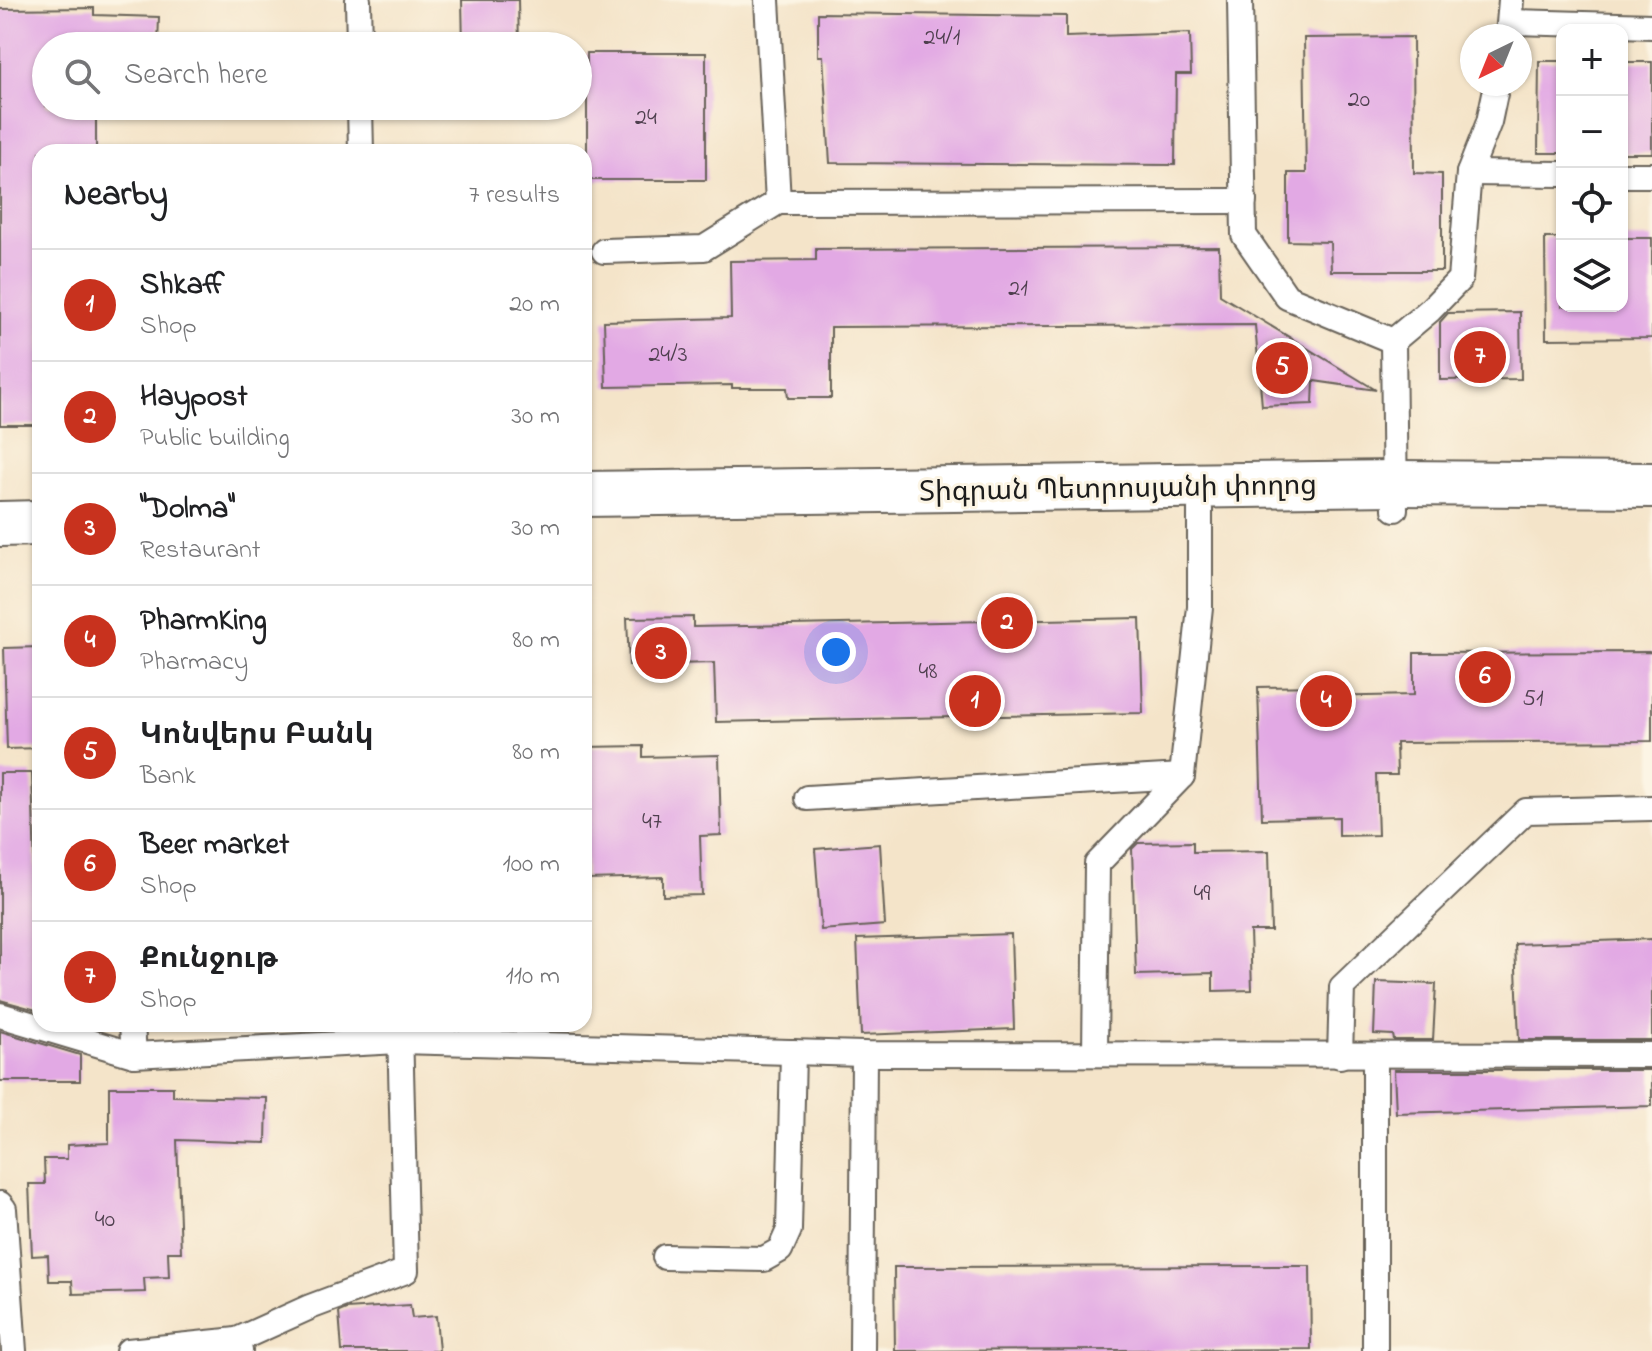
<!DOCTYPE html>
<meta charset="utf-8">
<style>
body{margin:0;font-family:"Indie Flower","Noto Sans Armenian",sans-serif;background:#f2f2f2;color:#202124}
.controls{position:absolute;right:24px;top:24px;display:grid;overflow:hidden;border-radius:16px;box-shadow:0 2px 6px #0004}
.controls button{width:72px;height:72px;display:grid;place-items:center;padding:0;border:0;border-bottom:2px solid #e0e0e0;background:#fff;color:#202124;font:40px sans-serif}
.compass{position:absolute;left:1460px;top:24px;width:72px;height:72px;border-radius:50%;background:#fff;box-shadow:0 2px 6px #0004;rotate:223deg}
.you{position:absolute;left:836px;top:652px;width:28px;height:28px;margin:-20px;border:6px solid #fff;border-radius:50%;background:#1a73e8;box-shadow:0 0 0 12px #1a73e833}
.badge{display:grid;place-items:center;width:52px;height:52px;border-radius:50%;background:#c8321e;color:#fff;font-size:26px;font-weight:700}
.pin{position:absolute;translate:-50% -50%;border:4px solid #fff;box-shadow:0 2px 8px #0006}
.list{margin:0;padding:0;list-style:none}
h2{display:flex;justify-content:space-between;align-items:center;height:104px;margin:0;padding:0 32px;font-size:34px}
h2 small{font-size:26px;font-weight:400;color:#757577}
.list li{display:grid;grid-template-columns:52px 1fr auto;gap:24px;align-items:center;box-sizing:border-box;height:112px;padding:0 32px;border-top:2px solid #e0e0e0}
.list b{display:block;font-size:30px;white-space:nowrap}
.list p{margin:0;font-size:26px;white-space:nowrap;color:#757577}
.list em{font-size:26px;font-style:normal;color:#757577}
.icon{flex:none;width:44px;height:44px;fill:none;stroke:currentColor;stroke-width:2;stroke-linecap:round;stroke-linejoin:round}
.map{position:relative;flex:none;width:1652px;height:1351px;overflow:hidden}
.search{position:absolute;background:#fff;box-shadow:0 2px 6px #0004;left:32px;top:32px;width:560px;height:88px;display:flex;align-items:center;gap:20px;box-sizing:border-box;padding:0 28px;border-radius:44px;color:#757577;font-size:30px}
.panel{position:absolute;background:#fff;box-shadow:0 2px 6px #0004;left:32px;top:144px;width:560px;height:888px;border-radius:24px}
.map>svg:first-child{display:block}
</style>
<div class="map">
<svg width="1652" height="1351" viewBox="0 0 1652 1351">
<rect width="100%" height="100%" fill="#fcf5e5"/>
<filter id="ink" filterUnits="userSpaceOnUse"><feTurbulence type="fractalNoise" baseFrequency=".0125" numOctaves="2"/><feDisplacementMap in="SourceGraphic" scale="16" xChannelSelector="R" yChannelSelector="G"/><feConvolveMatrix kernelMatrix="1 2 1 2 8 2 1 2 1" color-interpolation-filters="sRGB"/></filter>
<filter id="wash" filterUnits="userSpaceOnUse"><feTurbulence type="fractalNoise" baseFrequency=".006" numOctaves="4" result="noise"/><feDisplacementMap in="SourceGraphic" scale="32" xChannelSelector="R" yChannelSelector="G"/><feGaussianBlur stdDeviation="1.8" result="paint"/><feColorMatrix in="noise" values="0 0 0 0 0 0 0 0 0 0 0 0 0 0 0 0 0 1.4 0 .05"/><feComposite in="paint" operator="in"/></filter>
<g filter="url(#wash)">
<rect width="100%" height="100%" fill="#f4e4c9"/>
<g id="blocks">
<g fill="#e2a9e4">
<polygon points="462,0 518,0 519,46 463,46"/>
<polygon points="94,8 94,15 159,17 158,46 46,46 46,106 96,106 96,152 40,152 40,425 0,425 0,9"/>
<polygon points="818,13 1066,16 1066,37 1190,33 1191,74 1176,74 1175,165 830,163 823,56 818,56"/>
<polygon points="1413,37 1414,173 1442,174 1442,271 1331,271 1330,242 1288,241 1288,173 1306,173 1304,38"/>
<rect x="587" y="53" width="119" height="127"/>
<polygon points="1539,61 1562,61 1562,153 1538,153"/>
<rect x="1622" y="62" width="30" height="91"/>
<polygon points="1545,238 1562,238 1562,306 1622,306 1622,238 1652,238 1652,338 1546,339"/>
<polygon points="1219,247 1220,295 1376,390 1314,381 1313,404 1262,406 1255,325 831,327 831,398 788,398 787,388 732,388 732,385 606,387 604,321 731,318 730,261 816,260 816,249"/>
<polygon points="1520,312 1521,379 1440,380 1440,322 1448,313"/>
<polygon points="693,617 693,627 1140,618 1143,713 716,722 714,663 629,665 627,618"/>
<polygon points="40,647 40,748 7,749 4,648"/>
<polygon points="1652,652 1652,741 1396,743 1397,775 1376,775 1378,835 1339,836 1339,817 1262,819 1258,687 1319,686 1320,697 1414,695 1414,653"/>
<polygon points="643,746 643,757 719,755 721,835 700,836 702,895 663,896 663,877 586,879 584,747"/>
<polygon points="0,773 32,773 36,901 40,901 40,1011 0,1000"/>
<polygon points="1193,842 1193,852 1269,851 1271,931 1250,931 1252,990 1213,991 1213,973 1136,975 1132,849 1138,843"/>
<polygon points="880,844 885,925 821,930 815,849"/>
<polygon points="1011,934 1014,1029 861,1035 857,939"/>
<polygon points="1652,939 1652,1040 1519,1040 1515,944"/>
<polygon points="1376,982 1436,984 1433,1040 1394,1040 1393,1035 1374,1034"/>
<polygon points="0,1031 80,1055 80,1081 0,1081"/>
<polygon points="1394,1070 1652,1070 1652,1106 1396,1113"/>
<polygon points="109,1087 173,1087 173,1096 267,1098 266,1143 177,1140 181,1252 168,1252 169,1277 144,1278 145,1292 73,1294 72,1281 49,1281 48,1255 32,1256 29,1184 45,1184 44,1159 67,1159 67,1145 109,1143"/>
<polygon points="1310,1266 1311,1349 895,1351 894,1267"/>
<polygon points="410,1305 412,1318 436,1316 439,1351 342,1351 339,1312 346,1309"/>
</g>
</g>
</g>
<g filter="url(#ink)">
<use href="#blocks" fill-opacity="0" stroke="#686259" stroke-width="2"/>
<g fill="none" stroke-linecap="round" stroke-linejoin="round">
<g stroke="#686259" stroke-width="28">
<g id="service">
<polyline points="358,0 359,46"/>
<polyline points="767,0 778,202 1244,201"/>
<polyline points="1240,0 1244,235 1287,297 1393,341"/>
<polyline points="1511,22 1652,26"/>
<polyline points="1508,36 1511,0"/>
<polyline points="360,106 361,152"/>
<polyline points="1469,173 1562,174"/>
<polyline points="1622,175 1652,175"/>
<polyline points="604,251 704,248 778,202"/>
<polyline points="1393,341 1430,310 1460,279 1469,173 1489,122 1497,84"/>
<polyline points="1393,341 1395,509"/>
<polyline points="807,798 1182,776"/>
<polyline points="0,1015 134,1055 399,1041 864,1054 1652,1055"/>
<polyline points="132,1024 134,1055"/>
<polyline points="1095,1053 1097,864 1182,776 1200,607 1200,510"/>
<polyline points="1340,1056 1342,987 1526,811 1652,808"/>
<polyline points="0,1204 4,1209 14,1351"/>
<polyline points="665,1257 764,1259 780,1250 789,1230 793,1052"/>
<polyline points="128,1351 237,1340"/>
<polyline points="240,1351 237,1340 310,1307 406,1271 400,1028"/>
<polyline points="862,1351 864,1054"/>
<polyline points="1375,1351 1375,1056"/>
</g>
</g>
<g stroke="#686259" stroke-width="48">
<g id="secondary">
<polyline points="584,494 1395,483 1652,485"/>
<polyline points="0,524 40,523"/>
</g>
</g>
<use href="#service" stroke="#fff" stroke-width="24"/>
<use href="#secondary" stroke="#fff" stroke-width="44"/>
</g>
</g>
<g text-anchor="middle" stroke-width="6" stroke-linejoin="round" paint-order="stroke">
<g font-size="24" fill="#4e3f4e">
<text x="942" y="44">24/1</text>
<text x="1359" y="106">20</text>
<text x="646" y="124">24</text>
<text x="1018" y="295">21</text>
<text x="668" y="361">24/3</text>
<text x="928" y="678">48</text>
<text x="1533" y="705">51</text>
<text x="652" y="828">47</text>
<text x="1202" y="900">49</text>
<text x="105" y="1226">40</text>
</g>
<g font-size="28" fill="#1c1c1c" stroke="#fcf5e5">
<text transform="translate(1118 487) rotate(-1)" y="10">Տիգրան Պետրոսյանի փողոց</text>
</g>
</g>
</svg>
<div class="controls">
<button>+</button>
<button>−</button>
<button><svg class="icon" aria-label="locate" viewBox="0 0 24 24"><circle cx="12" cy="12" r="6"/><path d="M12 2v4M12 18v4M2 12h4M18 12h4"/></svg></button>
<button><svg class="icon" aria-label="layers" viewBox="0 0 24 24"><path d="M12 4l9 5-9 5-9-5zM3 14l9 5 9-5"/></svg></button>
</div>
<svg class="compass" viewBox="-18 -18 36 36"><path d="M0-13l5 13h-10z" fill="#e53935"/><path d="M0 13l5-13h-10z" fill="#757577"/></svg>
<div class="you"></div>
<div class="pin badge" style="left:975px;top:701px">1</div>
<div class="pin badge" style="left:1007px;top:623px">2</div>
<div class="pin badge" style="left:661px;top:653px">3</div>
<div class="pin badge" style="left:1326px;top:701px">4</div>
<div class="pin badge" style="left:1282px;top:368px">5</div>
<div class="pin badge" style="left:1485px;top:677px">6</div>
<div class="pin badge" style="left:1480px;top:357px">7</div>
<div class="search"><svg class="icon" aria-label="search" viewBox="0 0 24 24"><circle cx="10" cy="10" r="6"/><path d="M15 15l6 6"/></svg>Search here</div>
<section class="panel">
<h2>Nearby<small>7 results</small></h2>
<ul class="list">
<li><span class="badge">1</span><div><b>Shkaff</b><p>Shop</p></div><em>20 m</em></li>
<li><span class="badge">2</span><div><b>Haypost</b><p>Public building</p></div><em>30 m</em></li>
<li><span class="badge">3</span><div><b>&quot;Dolma&quot;</b><p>Restaurant</p></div><em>30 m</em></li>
<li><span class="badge">4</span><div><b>PharmKing</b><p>Pharmacy</p></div><em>80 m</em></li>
<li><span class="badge">5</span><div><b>Կոնվերս Բանկ</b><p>Bank</p></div><em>80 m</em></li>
<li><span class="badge">6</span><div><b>Beer market</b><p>Shop</p></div><em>100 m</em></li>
<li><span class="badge">7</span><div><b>Քունջութ</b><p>Shop</p></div><em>110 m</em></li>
</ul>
</section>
</div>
